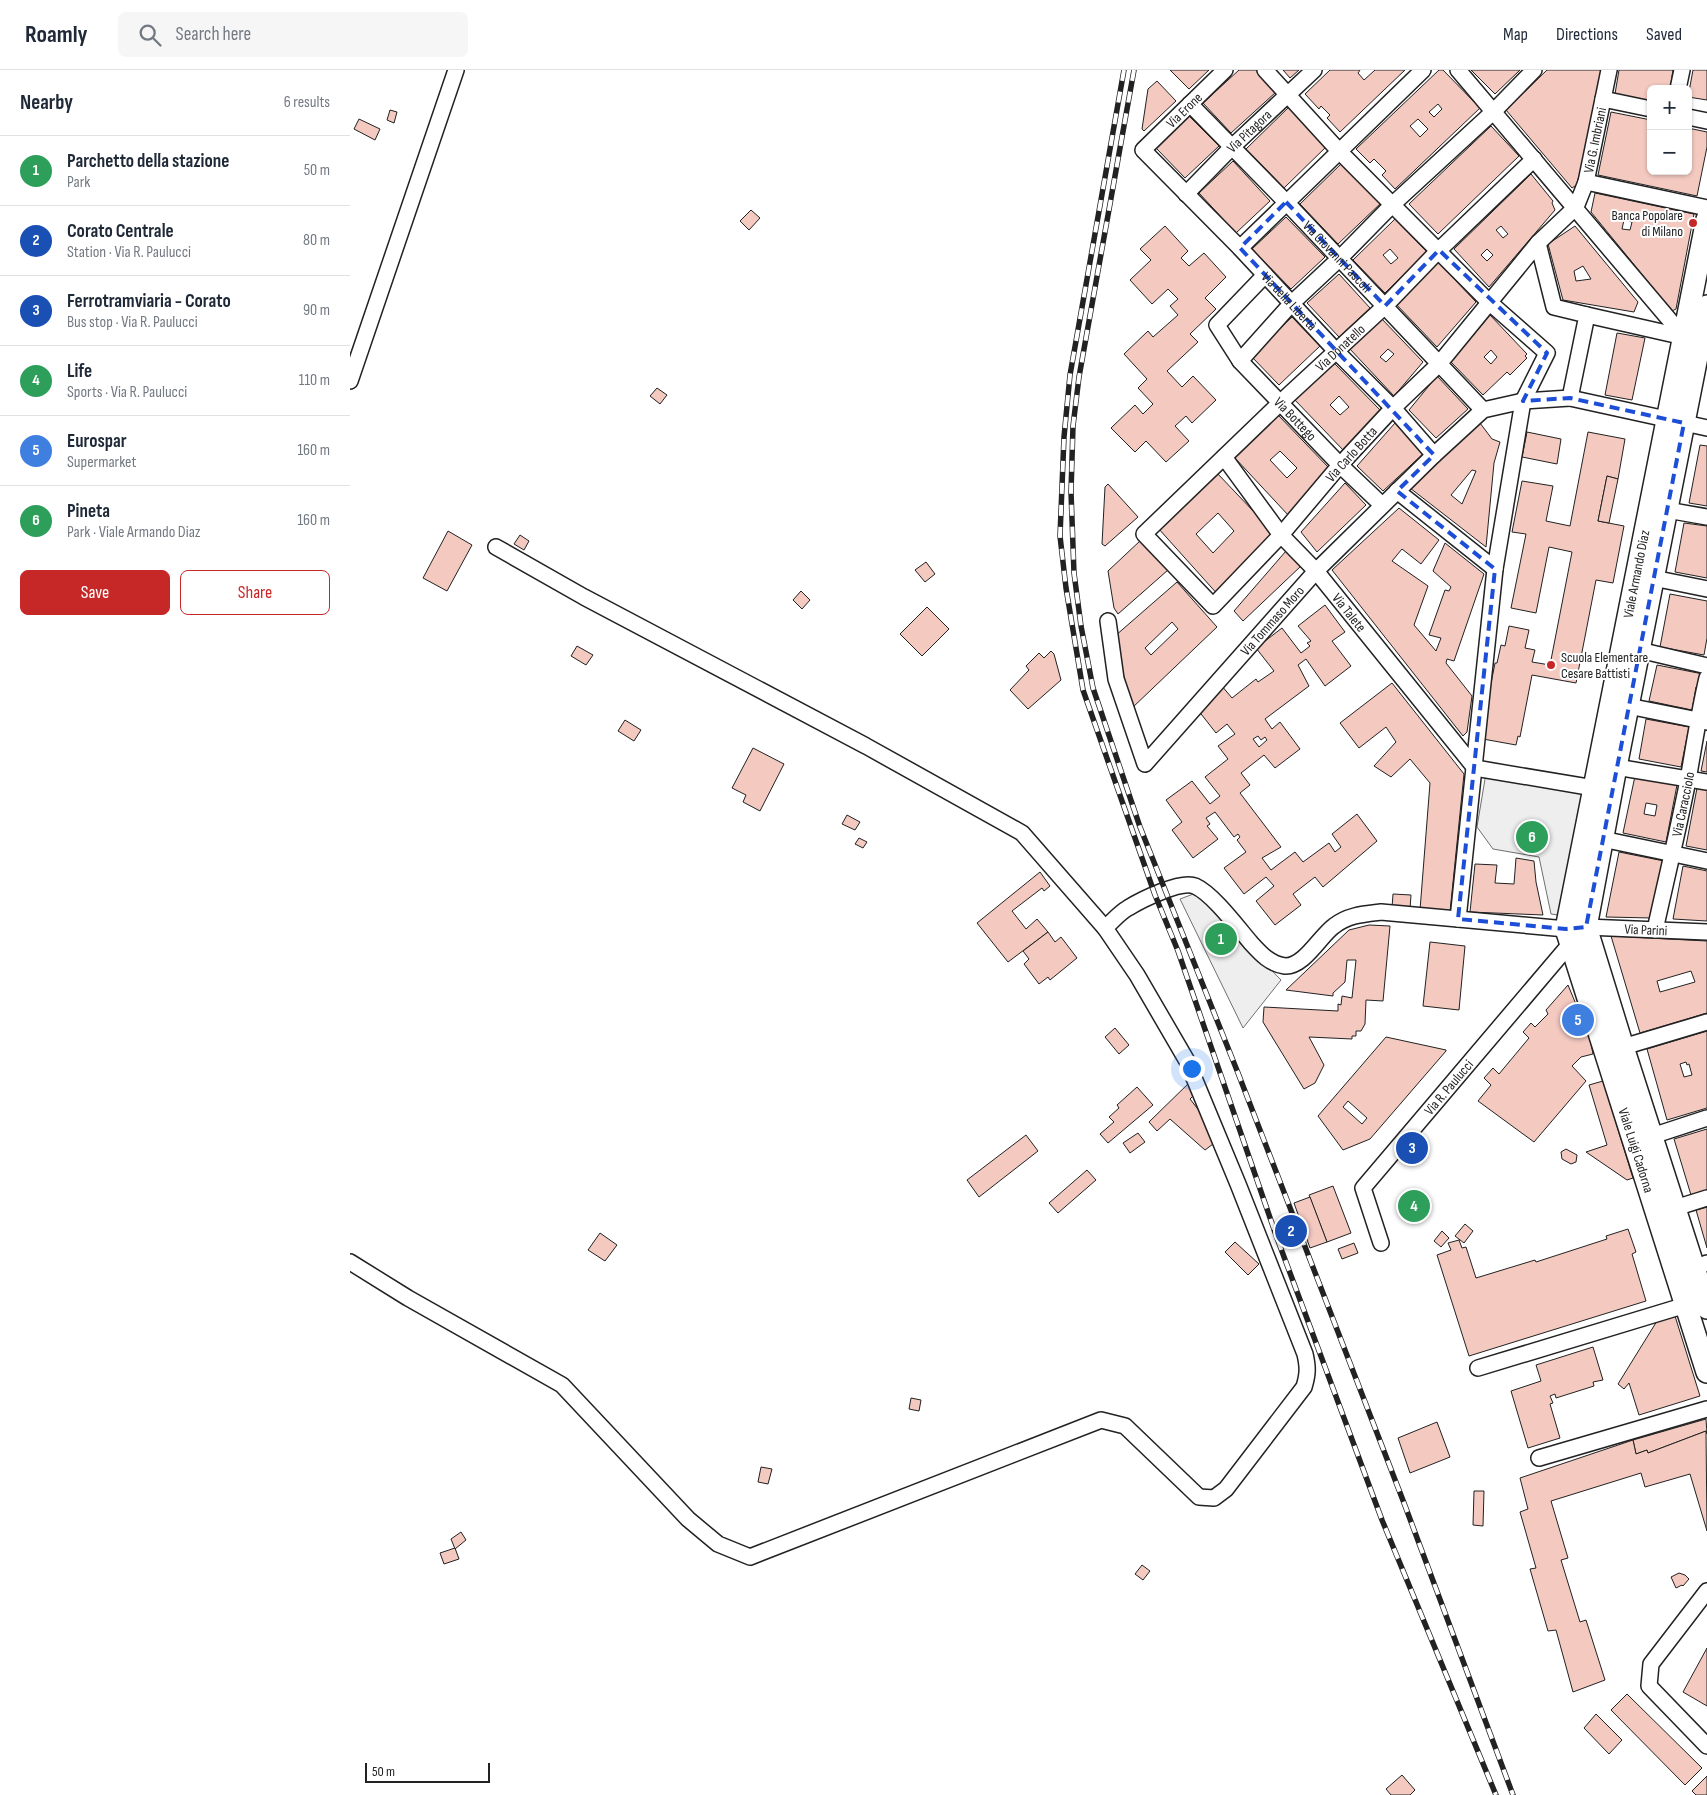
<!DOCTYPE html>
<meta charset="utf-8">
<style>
body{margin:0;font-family:"Sofia Sans Condensed",sans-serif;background:#f6f6f7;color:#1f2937}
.controls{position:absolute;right:15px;top:15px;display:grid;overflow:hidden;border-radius:8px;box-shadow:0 1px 4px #0004}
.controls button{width:45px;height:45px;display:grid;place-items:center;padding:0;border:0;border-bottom:1px solid #e0e1e3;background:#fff;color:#1f2937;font:25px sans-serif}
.scale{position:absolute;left:15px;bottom:12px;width:125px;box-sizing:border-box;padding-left:5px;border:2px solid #222;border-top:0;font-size:14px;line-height:18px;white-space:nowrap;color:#222;-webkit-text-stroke:4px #fff;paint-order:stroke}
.you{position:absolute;left:841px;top:998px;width:18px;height:18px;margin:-12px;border:4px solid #fff;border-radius:50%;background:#1a73e8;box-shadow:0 0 0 8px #1a73e833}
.badge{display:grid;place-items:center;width:32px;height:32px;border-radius:50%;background:#c62828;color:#fff;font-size:16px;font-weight:700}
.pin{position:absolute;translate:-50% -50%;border:2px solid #fff;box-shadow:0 1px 5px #0006}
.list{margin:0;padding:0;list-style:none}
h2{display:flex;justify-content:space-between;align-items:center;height:65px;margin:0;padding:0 20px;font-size:21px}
h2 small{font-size:16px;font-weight:400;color:#747a83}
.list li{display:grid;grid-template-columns:32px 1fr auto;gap:15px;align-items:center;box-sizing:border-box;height:70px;padding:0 20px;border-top:1px solid #e0e1e3}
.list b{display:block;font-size:19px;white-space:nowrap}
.list p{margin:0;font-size:16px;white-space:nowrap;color:#747a83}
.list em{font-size:16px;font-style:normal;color:#747a83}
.actions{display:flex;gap:10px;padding:15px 20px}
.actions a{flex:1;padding:11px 0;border:1px solid #c62828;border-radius:8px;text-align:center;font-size:18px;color:#c62828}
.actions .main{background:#c62828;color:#fff}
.icon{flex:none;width:28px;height:28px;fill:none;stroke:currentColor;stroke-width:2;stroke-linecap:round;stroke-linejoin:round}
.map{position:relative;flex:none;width:1357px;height:1725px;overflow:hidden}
header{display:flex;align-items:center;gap:30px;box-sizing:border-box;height:70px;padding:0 25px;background:#fff;border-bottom:1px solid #e0e1e3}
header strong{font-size:24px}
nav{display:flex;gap:28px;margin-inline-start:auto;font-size:18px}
.search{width:350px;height:45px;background:#f6f6f7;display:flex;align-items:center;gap:12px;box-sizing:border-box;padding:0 18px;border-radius:8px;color:#747a83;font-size:19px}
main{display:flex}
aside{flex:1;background:#fff}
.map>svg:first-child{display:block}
</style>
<header>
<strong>Roamly</strong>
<div class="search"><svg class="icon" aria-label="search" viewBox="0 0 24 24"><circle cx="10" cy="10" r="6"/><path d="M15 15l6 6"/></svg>Search here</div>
<nav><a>Map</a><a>Directions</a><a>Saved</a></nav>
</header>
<main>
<aside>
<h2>Nearby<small>6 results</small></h2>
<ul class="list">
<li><span class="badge" style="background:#2e9e5b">1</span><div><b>Parchetto della stazione</b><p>Park</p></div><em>50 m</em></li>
<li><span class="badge" style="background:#1a4fb4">2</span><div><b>Corato Centrale</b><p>Station · Via R. Paulucci</p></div><em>80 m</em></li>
<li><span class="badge" style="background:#1a4fb4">3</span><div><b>Ferrotramviaria - Corato</b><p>Bus stop · Via R. Paulucci</p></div><em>90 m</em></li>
<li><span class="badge" style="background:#2e9e5b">4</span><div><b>Life</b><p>Sports · Via R. Paulucci</p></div><em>110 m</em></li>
<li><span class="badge" style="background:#3f7fe0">5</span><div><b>Eurospar</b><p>Supermarket</p></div><em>160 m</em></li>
<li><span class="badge" style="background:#2e9e5b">6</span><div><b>Pineta</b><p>Park · Viale Armando Diaz</p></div><em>160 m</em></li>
</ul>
<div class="actions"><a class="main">Save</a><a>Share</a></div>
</aside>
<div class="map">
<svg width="1357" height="1725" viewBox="0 0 1357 1725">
<rect width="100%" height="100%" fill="#fff"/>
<g fill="#eee" stroke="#6f6f6f">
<polygon points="1136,703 1238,721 1216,846 1201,844 1189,787 1143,779 1127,757"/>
<polygon points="846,823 931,910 893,958 830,829"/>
</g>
<g fill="#f3c9c0" stroke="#222" fill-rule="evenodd">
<polygon points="820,0 859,0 839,19"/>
<polygon points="889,0 906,0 926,22 881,63 853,33"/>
<polygon points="933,0 949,0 940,8"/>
<polygon points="980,0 1010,0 1008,3 1014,10 1025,0 1055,0 990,62 977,48 980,45 971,36 969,39 955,24"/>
<path d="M1089,0H1093L1130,38L1045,119L1032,105L1036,101L1024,89L1020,93L1006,79ZM1088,34L1092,39L1084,47L1079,42ZM1068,49L1078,59L1070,67L1060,56Z"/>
<polygon points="1121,0 1170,0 1145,24"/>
<polygon points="1197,0 1251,0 1228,114 1222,118 1156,40"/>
<polygon points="1269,0 1323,0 1320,19 1301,19 1301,31 1265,24"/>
<polygon points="1343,0 1357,0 1357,30 1338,27"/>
<polygon points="807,11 826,31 794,61 792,59 798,19"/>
<polygon points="940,36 978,75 934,118 896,79"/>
<polygon points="40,40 47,42 44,53 37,50"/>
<polygon points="1261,42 1301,50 1301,101 1338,101 1338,58 1357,62 1357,77 1347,126 1248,105"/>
<polygon points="839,46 869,76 835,108 806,78"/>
<polygon points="9,49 30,59 25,70 4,59"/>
<polygon points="1141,56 1169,86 1088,164 1059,134"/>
<polygon points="883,91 920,131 886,163 849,123"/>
<polygon points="993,92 1032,132 988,174 950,134"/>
<path d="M1181,104L1203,131L1202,133L1205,140L1139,217L1104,179ZM1151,156L1158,164L1153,168L1146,160ZM1137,179L1143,185L1137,191L1131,185Z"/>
<path d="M1245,123L1344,144L1326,239L1322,241L1241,142ZM1274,150L1282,152L1280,160L1272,159Z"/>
<polygon points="401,140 410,148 399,160 390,151"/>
<polygon points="936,147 975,187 941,219 902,179"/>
<path d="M1045,149L1077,182L1035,223L1003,190ZM1040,179L1048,188L1041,194L1033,185Z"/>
<polygon points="815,156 838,181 831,188 839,196 854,183 876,207 855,228 866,239 840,264 848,272 817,301 832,317 843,306 866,330 842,353 836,346 825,356 839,371 816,392 796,371 785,382 761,358 785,335 793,344 803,334 788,318 797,309 774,284 798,261 803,267 828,245 820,236 828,229 818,219 802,234 780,210 801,190 790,179"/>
<path d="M1225,156L1288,232L1284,242L1213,230L1198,174ZM1233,196L1241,209L1226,211L1224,201Z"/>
<polygon points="1088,192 1126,232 1087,277 1045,233"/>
<polygon points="989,204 1020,238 989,267 957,233"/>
<path d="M1140,245L1177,284L1175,286L1177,288L1160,305L1157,302L1133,325L1101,292ZM1141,280L1147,287L1141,294L1134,287Z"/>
<polygon points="942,247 970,276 929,315 901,286"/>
<path d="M1031,248L1073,292L1044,326L999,278ZM1038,279L1044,284L1036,292L1030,287Z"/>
<polygon points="1267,263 1295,268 1282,330 1255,325"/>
<path d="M984,293L1031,341L995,382L944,329ZM989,326L999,337L990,345L980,335Z"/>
<polygon points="1087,306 1118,339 1086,368 1059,340"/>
<polygon points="307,318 317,325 310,334 300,326"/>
<path d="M928,345L980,399L939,446L884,387ZM930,381L947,398L937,408L920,390Z"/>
<polygon points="1045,353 1074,383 1033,421 1007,396"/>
<path d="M1130,353L1142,369L1150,372L1144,393L1136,477L1060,418ZM1122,400L1126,401L1112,434L1101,425Z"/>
<polygon points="1177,362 1211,369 1207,394 1172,387"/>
<polygon points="1238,362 1275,369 1268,409 1257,406 1248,451 1274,456 1263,513 1246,510 1226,613 1182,605 1170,667 1168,666 1166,675 1133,669 1132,659 1145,593 1147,593 1151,575 1155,576 1159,556 1179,560 1175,578 1185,580 1182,592 1200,595 1222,482 1199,477 1186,543 1161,538 1176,464 1162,462 1172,411 1203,416 1196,451 1220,456"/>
<polygon points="1350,375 1357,376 1357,436 1339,433"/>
<path d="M867,403L925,464L870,527L808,458ZM868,443L884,461L863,483L846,464Z"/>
<polygon points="1257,406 1268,409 1259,453 1248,451"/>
<polygon points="995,413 1016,435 967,482 951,462"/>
<polygon points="758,414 788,447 755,476 752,474 755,417"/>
<polygon points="1049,438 1089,470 1071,494 1052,479 1042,491 1078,516 1064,555 1086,581 1091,568 1079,565 1095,520 1099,521 1101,517 1083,501 1095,473 1134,504 1104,591 1097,589 1096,593 1122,626 1117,662 1113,666 982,500"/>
<polygon points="1334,453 1357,456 1357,508 1325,502"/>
<polygon points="98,461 122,475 97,521 73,508"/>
<polygon points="170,465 179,471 174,480 164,474"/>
<polygon points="791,470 818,500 768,544 764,538 758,501"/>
<polygon points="936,481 951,496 893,551 884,541"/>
<polygon points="576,492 585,504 575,512 565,500"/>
<path d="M827,512L867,557L781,639L765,566ZM822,552L828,559L801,585L795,578Z"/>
<polygon points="451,521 460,530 452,539 443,530"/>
<polygon points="1320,524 1357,531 1357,568 1354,585 1310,577"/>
<path d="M975,535L995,562L982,571L1001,596L975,616L956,589L948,595L959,616L915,649L922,659L930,652L950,679L925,698L914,685L891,703L900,715L890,723L931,777L912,788L921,800L945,782L953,792L979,773L985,782L991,777L982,764L1007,744L1027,771L973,817L965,807L943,824L951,835L925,855L906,831L924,816L916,807L894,824L874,798L896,782L887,770L890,767L888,764L884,767L865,742L856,748L860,754L857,756L868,769L843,788L822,760L832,752L816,730L842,711L860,734L870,726L855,707L878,689L868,676L885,664L877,654L866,663L844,635L871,615L882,628L906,609L908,612L924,601L906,578L932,558L951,583L960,576L957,573L961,571L948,556ZM908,666L911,670L915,667L917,670L909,677L903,669Z"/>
<polygon points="577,537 599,559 572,586 550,564"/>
<polygon points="227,576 243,585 236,595 221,586"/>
<polygon points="701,581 704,584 711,610 678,639 660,620 679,600 676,596 689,583 694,588"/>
<polygon points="1307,595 1353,604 1350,618 1346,617 1342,640 1299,631"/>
<polygon points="1042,613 1114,704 1100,842 1070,840 1080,713 1060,689 1041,707 1024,696 1046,672 1036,657 1009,678 990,653"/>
<polygon points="1296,649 1339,657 1331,697 1289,689"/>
<polygon points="275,650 291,660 284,671 268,661"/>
<polygon points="1357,671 1357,702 1351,701"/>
<polygon points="403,678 434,694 410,741 393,732 396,725 382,718"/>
<path d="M1285,706L1327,715L1316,772L1273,763ZM1296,733L1307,735L1305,746L1294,744Z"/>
<polygon points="1347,718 1357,720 1357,780 1336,776"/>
<polygon points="497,745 510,752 505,760 492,754"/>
<polygon points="509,768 517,772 513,778 505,774"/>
<polygon points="1269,782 1314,791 1302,848 1256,847"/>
<polygon points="1166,788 1184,791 1186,812 1193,845 1120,842 1125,794 1147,795 1145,813 1164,814"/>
<polygon points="1333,796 1357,801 1357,851 1323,849"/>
<polygon points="690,802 700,816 694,821 692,818 662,841 676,859 687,849 698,862 658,892 627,853"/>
<polygon points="1043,824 1061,825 1060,839 1042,838"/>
<polygon points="1019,855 1040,856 1033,931 1016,930 1015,954 1011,961 1006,961 1006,966 1002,966 1002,969 959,967 974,995 965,1013 954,1019 913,952 914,937 988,941 988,934 991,935 992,926 1002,928 1006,890 997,890 995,912 983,923 983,926 936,920 999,860"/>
<polygon points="698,862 705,872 711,867 727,888 700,910 698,907 689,914 674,894 679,889 673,881"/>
<path d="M1261,866L1357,871V943L1290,963ZM1341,901L1345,912L1310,922L1307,911Z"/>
<polygon points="1080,872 1115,876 1109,940 1073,936"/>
<polygon points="1218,915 1240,968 1243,984 1231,987 1222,996 1236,1011 1184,1072 1128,1031 1141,1015 1134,1008 1143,998 1149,1004 1179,968 1173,962 1181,953 1185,957 1198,944 1196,940"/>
<polygon points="765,958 779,975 769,984 755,967"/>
<path d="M1357,961V1038L1317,1050L1297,979ZM1336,992L1337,995L1339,994L1342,1005L1334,1007L1330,994Z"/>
<path d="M1036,967L1096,980V981L1020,1069L993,1080L968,1046ZM998,1031L1017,1048L1012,1054L993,1037Z"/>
<polygon points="842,1010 848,1021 840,1029 861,1056 867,1071 855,1080 820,1049 807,1061 799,1052"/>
<polygon points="1253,1011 1283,1108 1277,1110 1236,1082 1257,1075 1239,1015"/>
<polygon points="787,1017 803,1035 758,1073 750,1064 764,1052 759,1047 769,1038 767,1035"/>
<polygon points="1357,1059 1357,1120 1341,1125 1324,1069"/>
<polygon points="788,1063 795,1072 780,1083 773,1073"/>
<polygon points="676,1065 688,1081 629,1127 617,1110"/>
<polygon points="1216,1079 1227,1085 1226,1092 1221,1094 1212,1089 1211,1082"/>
<polygon points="737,1100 746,1110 708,1143 699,1133"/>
<polygon points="983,1116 1001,1163 977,1172 959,1125"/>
<polygon points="960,1127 977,1172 960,1178 944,1133"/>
<polygon points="1357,1137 1357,1178 1346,1140"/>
<polygon points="1115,1154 1123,1161 1114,1173 1105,1166"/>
<polygon points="1278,1159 1286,1182 1282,1184 1296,1231 1119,1286 1087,1185 1101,1180 1098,1173 1109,1170 1112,1178 1116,1177 1126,1208 1185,1190 1186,1192 1257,1169 1256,1166"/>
<polygon points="1092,1161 1099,1168 1091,1177 1084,1171"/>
<polygon points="250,1163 267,1175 255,1191 238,1180"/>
<polygon points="885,1172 909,1194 898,1205 875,1182"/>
<polygon points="1004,1173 1008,1183 992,1189 988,1179"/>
<polygon points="1325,1246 1350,1326 1289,1345 1279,1313 1274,1319 1268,1314 1307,1251"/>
<polygon points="1243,1277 1253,1310 1243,1312 1244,1316 1206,1328 1205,1324 1200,1326 1203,1333 1200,1334 1210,1368 1178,1378 1161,1321 1191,1311 1186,1295"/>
<polygon points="561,1328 571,1330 569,1341 559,1339"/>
<polygon points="1356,1349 1357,1364 1356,1361 1298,1383 1297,1380 1286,1384 1283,1370"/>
<polygon points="1087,1352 1100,1387 1060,1403 1048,1368"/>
<polygon points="1356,1361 1357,1461 1340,1404 1295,1417 1291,1403 1201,1431 1218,1488 1211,1490 1230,1552 1236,1550 1255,1610 1223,1622 1206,1560 1198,1561 1180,1499 1186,1498 1170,1442 1178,1439 1170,1408 1283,1370 1286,1384 1297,1380 1298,1383"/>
<polygon points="411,1397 422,1399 418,1414 408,1412"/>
<polygon points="1124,1421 1134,1421 1133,1456 1123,1455"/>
<polygon points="111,1462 116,1470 105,1479 101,1469"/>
<polygon points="105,1478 109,1489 94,1494 90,1483"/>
<polygon points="792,1495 800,1501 793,1510 785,1504"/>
<polygon points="1329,1503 1335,1505 1339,1509 1333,1516 1332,1515 1326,1518 1321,1507"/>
<polygon points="1357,1578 1357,1636 1333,1622"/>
<polygon points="1277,1624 1352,1698 1335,1715 1261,1640"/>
<polygon points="1246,1644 1272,1670 1259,1684 1234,1658"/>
<polygon points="1052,1705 1065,1720 1060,1725 1041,1725 1036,1719"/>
<polygon points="1357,1706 1357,1725 1346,1725 1342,1721"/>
</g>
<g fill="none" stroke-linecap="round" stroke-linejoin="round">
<g stroke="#222" stroke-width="18">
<g id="minor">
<path id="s1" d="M875,0L793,80L890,178L986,281L1043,338L1084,385"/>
<polyline points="915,0 989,81 1139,232 1197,283 1173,331 1145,499 1108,849"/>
<polyline points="1108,0 1334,267"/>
<polyline points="1328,19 1332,0"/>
<polyline points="1253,29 1301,39"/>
<path id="s2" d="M840,34L936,132L1133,340"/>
<polyline points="1338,47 1357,51"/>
<polyline points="1236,112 1357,138"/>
<path id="s3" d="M836,124L882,77L964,0"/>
<path id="s4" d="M1188,173L1226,137L1236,112L1259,0"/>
<polyline points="890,178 1073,0"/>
<path id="s5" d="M915,205L867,255L890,291L990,395L1032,435"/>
<polyline points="1237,245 1334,267"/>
<polyline points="890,291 942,233 989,189 1043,134 1143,42 1184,0"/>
<polyline points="0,311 106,0"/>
<polyline points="1220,328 1357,358"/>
<path id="s6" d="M874,387L931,465L966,501L1125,698L1244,718"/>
<polyline points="1047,421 1145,499"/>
<polyline points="1317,440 1357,447"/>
<polyline points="146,477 234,527 516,676 672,763 755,858"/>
<polyline points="1303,508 1357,519"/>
<path id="s7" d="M758,551L766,609L795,694L966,501L1084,385L1133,340L1173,331L1220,328L1237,245L1204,237L1188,173L1089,294L1043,338L990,395L931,465L863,536L794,464L931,332L1035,236L1089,180L1184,89"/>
<polyline points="1289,580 1357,596"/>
<polyline points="1278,636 1357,652"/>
<polyline points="1266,697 1357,712"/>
<polyline points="1252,769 1357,791"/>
<path id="s8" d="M1305,860C1316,810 1328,761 1338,710C1344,676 1349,642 1357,608"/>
<polyline points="1273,977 1357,952"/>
<polyline points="1302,1066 1357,1048"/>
<polyline points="1325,1138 1357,1128"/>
<path id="s9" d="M1031,1173L1013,1118L1220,874"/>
<path id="s10" d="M0,1192L58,1228L212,1315L338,1449L368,1474L400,1487L751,1350L775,1356L849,1427L864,1428L876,1419L954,1317C958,1304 958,1297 955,1284L888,1114L837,991L787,905L755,858C762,852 769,843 778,838C791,830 831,810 845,816C863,824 888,858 901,873C911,884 920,894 935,896C954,897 970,866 984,856C998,845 1014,844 1031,842L1216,859L1236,857L1357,862"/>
<polyline points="1334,1201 1357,1193"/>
<polyline points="1128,1298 1336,1235"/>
<polyline points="1189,1388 1357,1339"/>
<polyline points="1357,1521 1301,1594 1299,1616 1357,1676"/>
</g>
</g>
<g stroke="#222" stroke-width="24">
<g id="secondary">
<path id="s11" d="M1357,149L1216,859L1357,1302"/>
<polyline points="1357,236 1266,697 1236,857 1273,977 1357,1238"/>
</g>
</g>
<use href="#minor" stroke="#fff" stroke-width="15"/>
<use href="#secondary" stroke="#fff" stroke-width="21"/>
<g stroke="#222" stroke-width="5.5">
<g id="rail">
<polyline points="774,0 720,305 714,367 710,466 716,518 733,620 805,825 828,881 927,1168 1032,1450 1146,1725"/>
<polyline points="784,0 729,307 723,356 721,422 724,503 731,556 743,618 790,757 888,1003 1054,1433 1163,1725"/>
</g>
</g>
<use href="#rail" stroke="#fff" stroke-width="4" stroke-dasharray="11" stroke-linecap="butt"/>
</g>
<path fill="none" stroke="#1d4ed8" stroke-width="4" stroke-dasharray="10 6" stroke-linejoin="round" d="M936,132L1035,236L1089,180L1197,283L1173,331L1220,328L1334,353L1236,857L1216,859L1108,849L1145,499L1047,421L1084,385L890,178Z"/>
<g fill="#c62828" stroke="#fff" stroke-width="2">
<circle cx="1343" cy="153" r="5"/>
<circle cx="1201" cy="595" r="5"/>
</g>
<g text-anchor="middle" stroke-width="4" stroke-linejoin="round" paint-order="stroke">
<g font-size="14" fill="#222" stroke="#fff">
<text transform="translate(834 40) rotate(-44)" y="5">Via Erone</text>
<text dy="5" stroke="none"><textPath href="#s3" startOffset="89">Via Pitagora</textPath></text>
<text dy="5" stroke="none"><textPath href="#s4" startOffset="122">Via G. Imbriani</textPath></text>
<text dy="5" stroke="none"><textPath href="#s2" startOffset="212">Via Giovanni Pascoli</textPath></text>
<text dy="5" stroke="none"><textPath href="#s1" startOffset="325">Via della Libertà</textPath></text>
<text dy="5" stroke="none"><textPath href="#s7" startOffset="1769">Via Donatello</textPath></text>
<text dy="5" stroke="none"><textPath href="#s5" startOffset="192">Via Bottego</textPath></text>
<text transform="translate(1001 384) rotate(-48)" y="5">Via Carlo Botta</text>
<text transform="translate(1286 504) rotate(-79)" y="5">Viale Armando Diaz</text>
<text dy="5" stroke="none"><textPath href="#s6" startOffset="200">Via Talete</textPath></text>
<text dy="5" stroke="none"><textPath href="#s7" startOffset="340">Via Tommaso Moro</textPath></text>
<text dy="5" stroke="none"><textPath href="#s8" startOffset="129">Via Caracciolo</textPath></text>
<text dy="5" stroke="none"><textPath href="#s10" startOffset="2276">Via Parini</textPath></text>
<text dy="5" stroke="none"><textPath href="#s9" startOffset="190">Via R. Paulucci</textPath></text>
<text dy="5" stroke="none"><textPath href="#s11" startOffset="956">Viale Luigi Cadorna</textPath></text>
</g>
<g font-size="14" fill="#222" stroke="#fff" text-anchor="end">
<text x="1333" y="150">Banca Popolare<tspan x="1333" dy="16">di Milano</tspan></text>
<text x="1211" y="592" text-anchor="start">Scuola Elementare<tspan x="1211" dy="16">Cesare Battisti</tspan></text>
</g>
</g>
</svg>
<div class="controls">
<button>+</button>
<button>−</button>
</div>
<div class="scale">50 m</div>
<div class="you"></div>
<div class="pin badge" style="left:871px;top:869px;background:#2e9e5b">1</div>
<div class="pin badge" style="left:941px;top:1161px;background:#1a4fb4">2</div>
<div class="pin badge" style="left:1062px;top:1078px;background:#1a4fb4">3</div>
<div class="pin badge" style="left:1064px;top:1136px;background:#2e9e5b">4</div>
<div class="pin badge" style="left:1228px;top:950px;background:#3f7fe0">5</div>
<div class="pin badge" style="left:1182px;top:767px;background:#2e9e5b">6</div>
</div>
</main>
